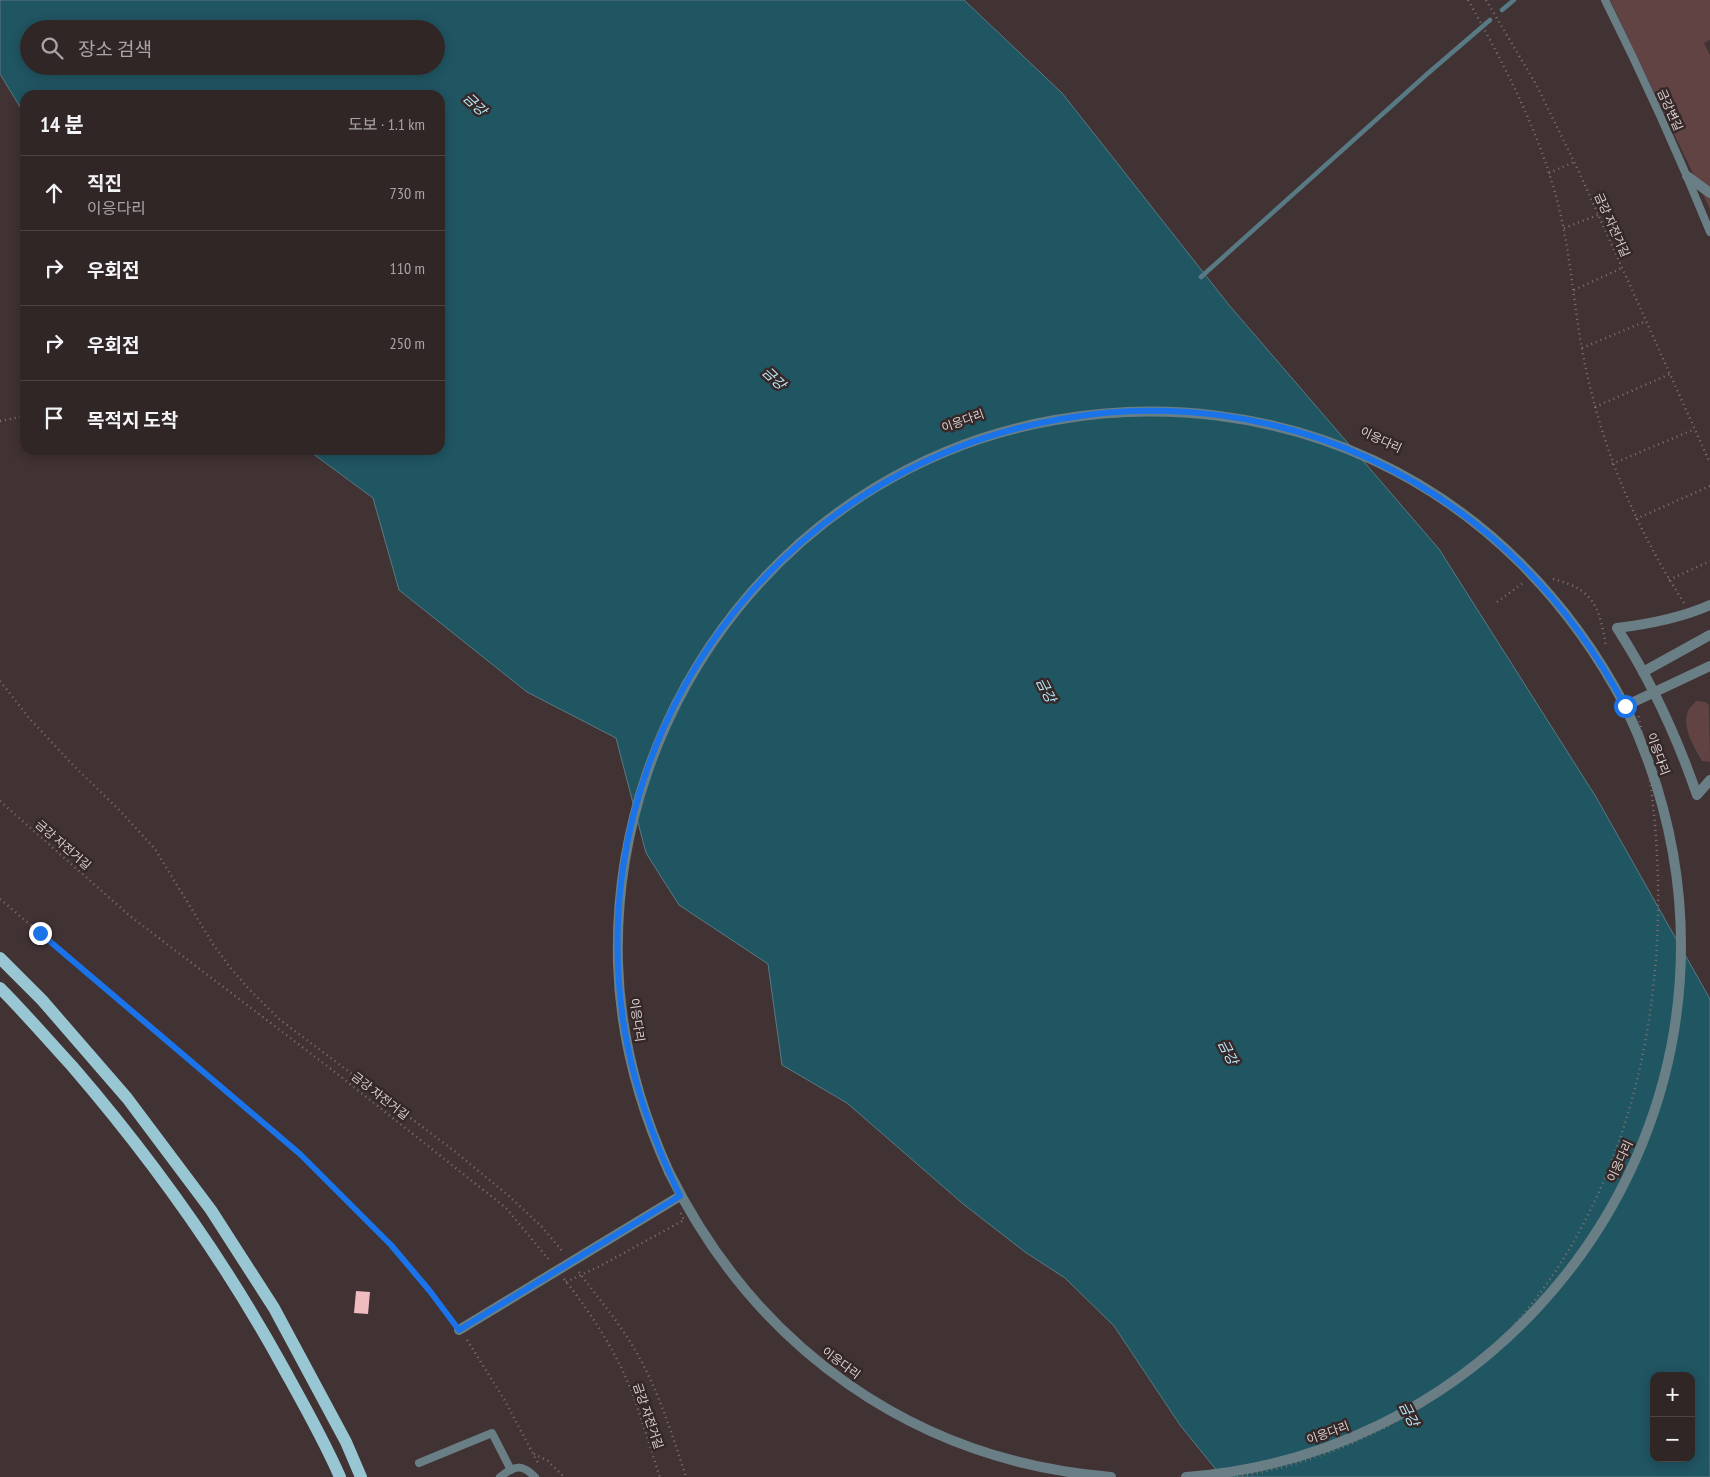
<!DOCTYPE html>
<html lang="ko">
<meta charset="utf-8">
<style>
body{margin:0;font-family:"PT Sans Narrow","Noto Sans KR",sans-serif;background:#3d3232;color:#f1f3f6}
.controls{position:absolute;right:15px;bottom:15px;display:grid;overflow:hidden;border-radius:10px;box-shadow:0 2px 12px #0003}
.controls button{width:45px;height:45px;display:grid;place-items:center;padding:0;border:0;border-bottom:1px solid #4c4343;background:#312626;color:#f1f3f6;font:25px sans-serif}
.stop{position:absolute;width:15px;height:15px;margin:-11px;border:4px solid #1a73e8;border-radius:50%;background:#fff}
.stop.end{background:#1a73e8;border-color:#fff;box-shadow:0 1px 5px #0008}
.list{margin:0;padding:0;list-style:none}
h2{display:flex;justify-content:space-between;align-items:center;height:65px;margin:0;padding:0 20px;font-size:21px}
h2 small{font-size:16px;font-weight:400;color:#a8a5a7}
.list li{display:grid;grid-template-columns:32px 1fr auto;gap:15px;align-items:center;box-sizing:border-box;height:75px;padding:0 20px;border-top:1px solid #4c4343}
.list b{display:block;font-size:19px;white-space:nowrap}
.list p{margin:0;font-size:16px;white-space:nowrap;color:#a8a5a7}
.list em{font-size:16px;font-style:normal;color:#a8a5a7}
.icon{flex:none;width:28px;height:28px;fill:none;stroke:currentColor;stroke-width:2;stroke-linecap:round;stroke-linejoin:round}
.map{position:relative;flex:none;width:1710px;height:1477px;overflow:hidden}
.search{position:absolute;background:#312626;box-shadow:0 2px 12px #0003;left:20px;top:20px;width:425px;height:55px;display:flex;align-items:center;gap:12px;box-sizing:border-box;padding:0 18px;border-radius:28px;color:#a8a5a7;font-size:19px}
.panel{position:absolute;background:#312626;box-shadow:0 2px 12px #0003;left:20px;top:90px;width:425px;height:365px;border-radius:15px}
.map>svg:first-child{display:block}
</style>
<div class="map">
<svg width="1710" height="1477" viewBox="0 0 1710 1477">
<rect width="100%" height="100%" fill="#413233"/>
<g fill="#614344">
<polygon points="1610,0 1710,0 1710,40 1704,43 1710,55 1710,209"/>
<path d="M1696,701L1705,702L1709,705L1710,762L1702,761C1695,748 1681,727 1688,711C1689,708 1694,704 1696,701Z"/>
</g>
<path fill="#205562" stroke="#587a84" fill-rule="evenodd" d="M0,0H964L1062,93L1229,305L1439,549L1596,797L1710,999V1477H1222L1180,1425L1114,1326L1065,1278L1025,1252L962,1203L847,1103L782,1065L768,964L679,905L646,853L616,738L527,692L399,590L373,498L308,450H440V95H25V115L0,74ZM29,29H436V66H29ZM1654,1376H1691V1458H1654Z"/>
<g fill="none" stroke-linecap="round" stroke-linejoin="round">
<g stroke="#587a84" stroke-width="4.5">
<polyline points="1502,10 1514,0"/>
<polyline points="1201,277 1426,75 1490,20"/>
</g>
</g>
<polygon fill="#f0bcbf" points="356,1291 370,1292 368,1314 354,1313"/>
<g fill="none" stroke-linecap="round" stroke-linejoin="round">
<g stroke="#7e7272" stroke-width="2.5" stroke-dasharray="1 4" stroke-linecap="butt">
<path d="M1468,0C1504,64 1538,129 1557,200C1570,249 1573,299 1582,349C1599,442 1633,523 1684,603"/>
<polyline points="1486,0 1537,86 1579,172 1710,463"/>
<polyline points="1549,173 1574,162"/>
<polyline points="1564,228 1598,215"/>
<polyline points="1574,290 1622,268"/>
<polyline points="1582,348 1646,321"/>
<polyline points="1595,407 1670,374"/>
<polyline points="0,421 25,416"/>
<polyline points="1612,464 1695,429"/>
<polyline points="1636,519 1710,486"/>
<path d="M1553,579C1594,589 1600,608 1606,647"/>
<polyline points="1669,580 1710,561"/>
<polyline points="1497,602 1523,583"/>
<polyline points="0,681 29,718 73,765 121,812 155,849 213,944 229,966 247,987 279,1019 453,1150 509,1196 542,1227 563,1252"/>
<polyline points="0,801 130,916 331,1069 506,1208 550,1261"/>
<polyline points="0,899 299,1154 391,1245 429,1290 451,1320"/>
<path d="M579,1272C598,1298 619,1322 635,1350C658,1389 672,1434 686,1477"/>
<path d="M564,1279C591,1313 615,1350 631,1390C642,1418 650,1448 660,1477"/>
<polyline points="467,1340 504,1399 539,1465"/>
<polyline points="534,1454 548,1461 564,1477"/>
</g>
<g stroke="#697f85" stroke-width="8">
<path d="M1605,0C1643,76 1678,153 1710,232"/>
<polyline points="419,1463 492,1433 511,1470"/>
<path d="M500,1477C515,1465 522,1464 535,1477"/>
</g>
<g stroke="#697f85" stroke-width="10">
<polyline points="1687,176 1710,193"/>
<path d="M1710,605C1681,618 1649,624 1617,628C1650,679 1677,737 1697,795L1710,780"/>
<polyline points="1643,672 1710,635"/>
<path d="M669,1172C756,1348 914,1461 1111,1477"/>
<path d="M1186,1477C1463,1457 1681,1223 1681,945C1681,861 1661,781 1625,706"/>
</g>
<g stroke="#99c6d3" stroke-width="12">
<polyline points="0,958 42,1000 127,1098 211,1210 274,1308 346,1442 361,1477"/>
<path d="M0,988C25,1013 48,1040 72,1066C153,1160 225,1261 284,1369C304,1405 324,1440 340,1477"/>
</g>
<g stroke="#7e7272" stroke-width="2.5" stroke-dasharray="1 4" stroke-linecap="butt">
<polyline points="566,1282 602,1265 684,1220 679,1210"/>
<path d="M1237,1477C1592,1416 1710,1040 1638,714"/>
</g>
<g stroke="#697f85" stroke-width="10">
<path d="M669,1172C639,1106 620,1036 618,963C611,701 795,465 1055,420C1163,401 1273,414 1373,460C1483,511 1569,599 1625,706L1710,666"/>
<polyline points="459,1330 680,1196"/>
</g>
</g>
<g fill="none" stroke-linecap="round" stroke-linejoin="round">
<path stroke="#1a73e8" stroke-width="6" d="M40,933L300,1154L391,1245L429,1290L459,1330L680,1196C653,1140 632,1082 623,1020C582,734 777,468 1061,419C1163,400 1273,414 1368,458C1482,511 1566,595 1625,706"/>
</g>
<g text-anchor="middle" stroke-width="5" stroke-linejoin="round" paint-order="stroke">
<g font-size="12" fill="#dbd2d2" stroke="#362829">
<text transform="translate(1670 110) rotate(66)" y="4">금강변길</text>
<text transform="translate(1612 225) rotate(66)" y="4">금강 자전거길</text>
<text transform="translate(963 421) rotate(-20)" y="4">이응다리</text>
<text transform="translate(1381 440) rotate(25)" y="4">이응다리</text>
<text transform="translate(1658 754) rotate(70)" y="4">이응다리</text>
<text transform="translate(63 845) rotate(41)" y="4">금강 자전거길</text>
<text transform="translate(637 1020) rotate(82)" y="4">이응다리</text>
<text transform="translate(380 1096) rotate(38)" y="4">금강 자전거길</text>
<text transform="translate(1620 1161) rotate(-65)" y="4">이응다리</text>
<text transform="translate(841 1363) rotate(37)" y="4">이응다리</text>
<text transform="translate(648 1416) rotate(71)" y="4">금강 자전거길</text>
<text transform="translate(1328 1433) rotate(-20)" y="4">이응다리</text>
</g>
<g font-size="14" font-style="italic" fill="#b9eaf8" stroke="#362829">
<text transform="translate(475 104) rotate(43)" y="5">금강</text>
<text transform="translate(774 378) rotate(43)" y="5">금강</text>
<text transform="translate(1046 690) rotate(63)" y="5">금강</text>
<text transform="translate(1228 1052) rotate(63)" y="5">금강</text>
<text transform="translate(1409 1414) rotate(63)" y="5">금강</text>
</g>
</g>
</svg>
<div class="controls">
<button>+</button>
<button>−</button>
</div>
<div class="stop" style="left:1625px;top:706px"></div>
<div class="stop end" style="left:40px;top:933px"></div>
<div class="search"><svg class="icon" aria-label="search" viewBox="0 0 24 24"><circle cx="10" cy="10" r="6"/><path d="M15 15l6 6"/></svg>장소 검색</div>
<section class="panel">
<h2>14 분<small>도보 · 1.1 km</small></h2>
<ul class="list">
<li><svg class="icon" aria-label="ahead" viewBox="0 0 24 24"><path d="M12 20V5M6 11l6-6 6 6"/></svg><div><b>직진</b><p>이응다리</p></div><em>730 m</em></li>
<li><svg class="icon" aria-label="right" viewBox="0 0 24 24"><path d="M7 20v-9h11M14 6l5 5-5 5"/></svg><div><b>우회전</b></div><em>110 m</em></li>
<li><svg class="icon" aria-label="right" viewBox="0 0 24 24"><path d="M7 20v-9h11M14 6l5 5-5 5"/></svg><div><b>우회전</b></div><em>250 m</em></li>
<li><svg class="icon" aria-label="arrive" viewBox="0 0 24 24"><path d="M6 21V4h12l-3 4 3 4H6"/></svg><div><b>목적지 도착</b></div></li>
</ul>
</section>
</div>
